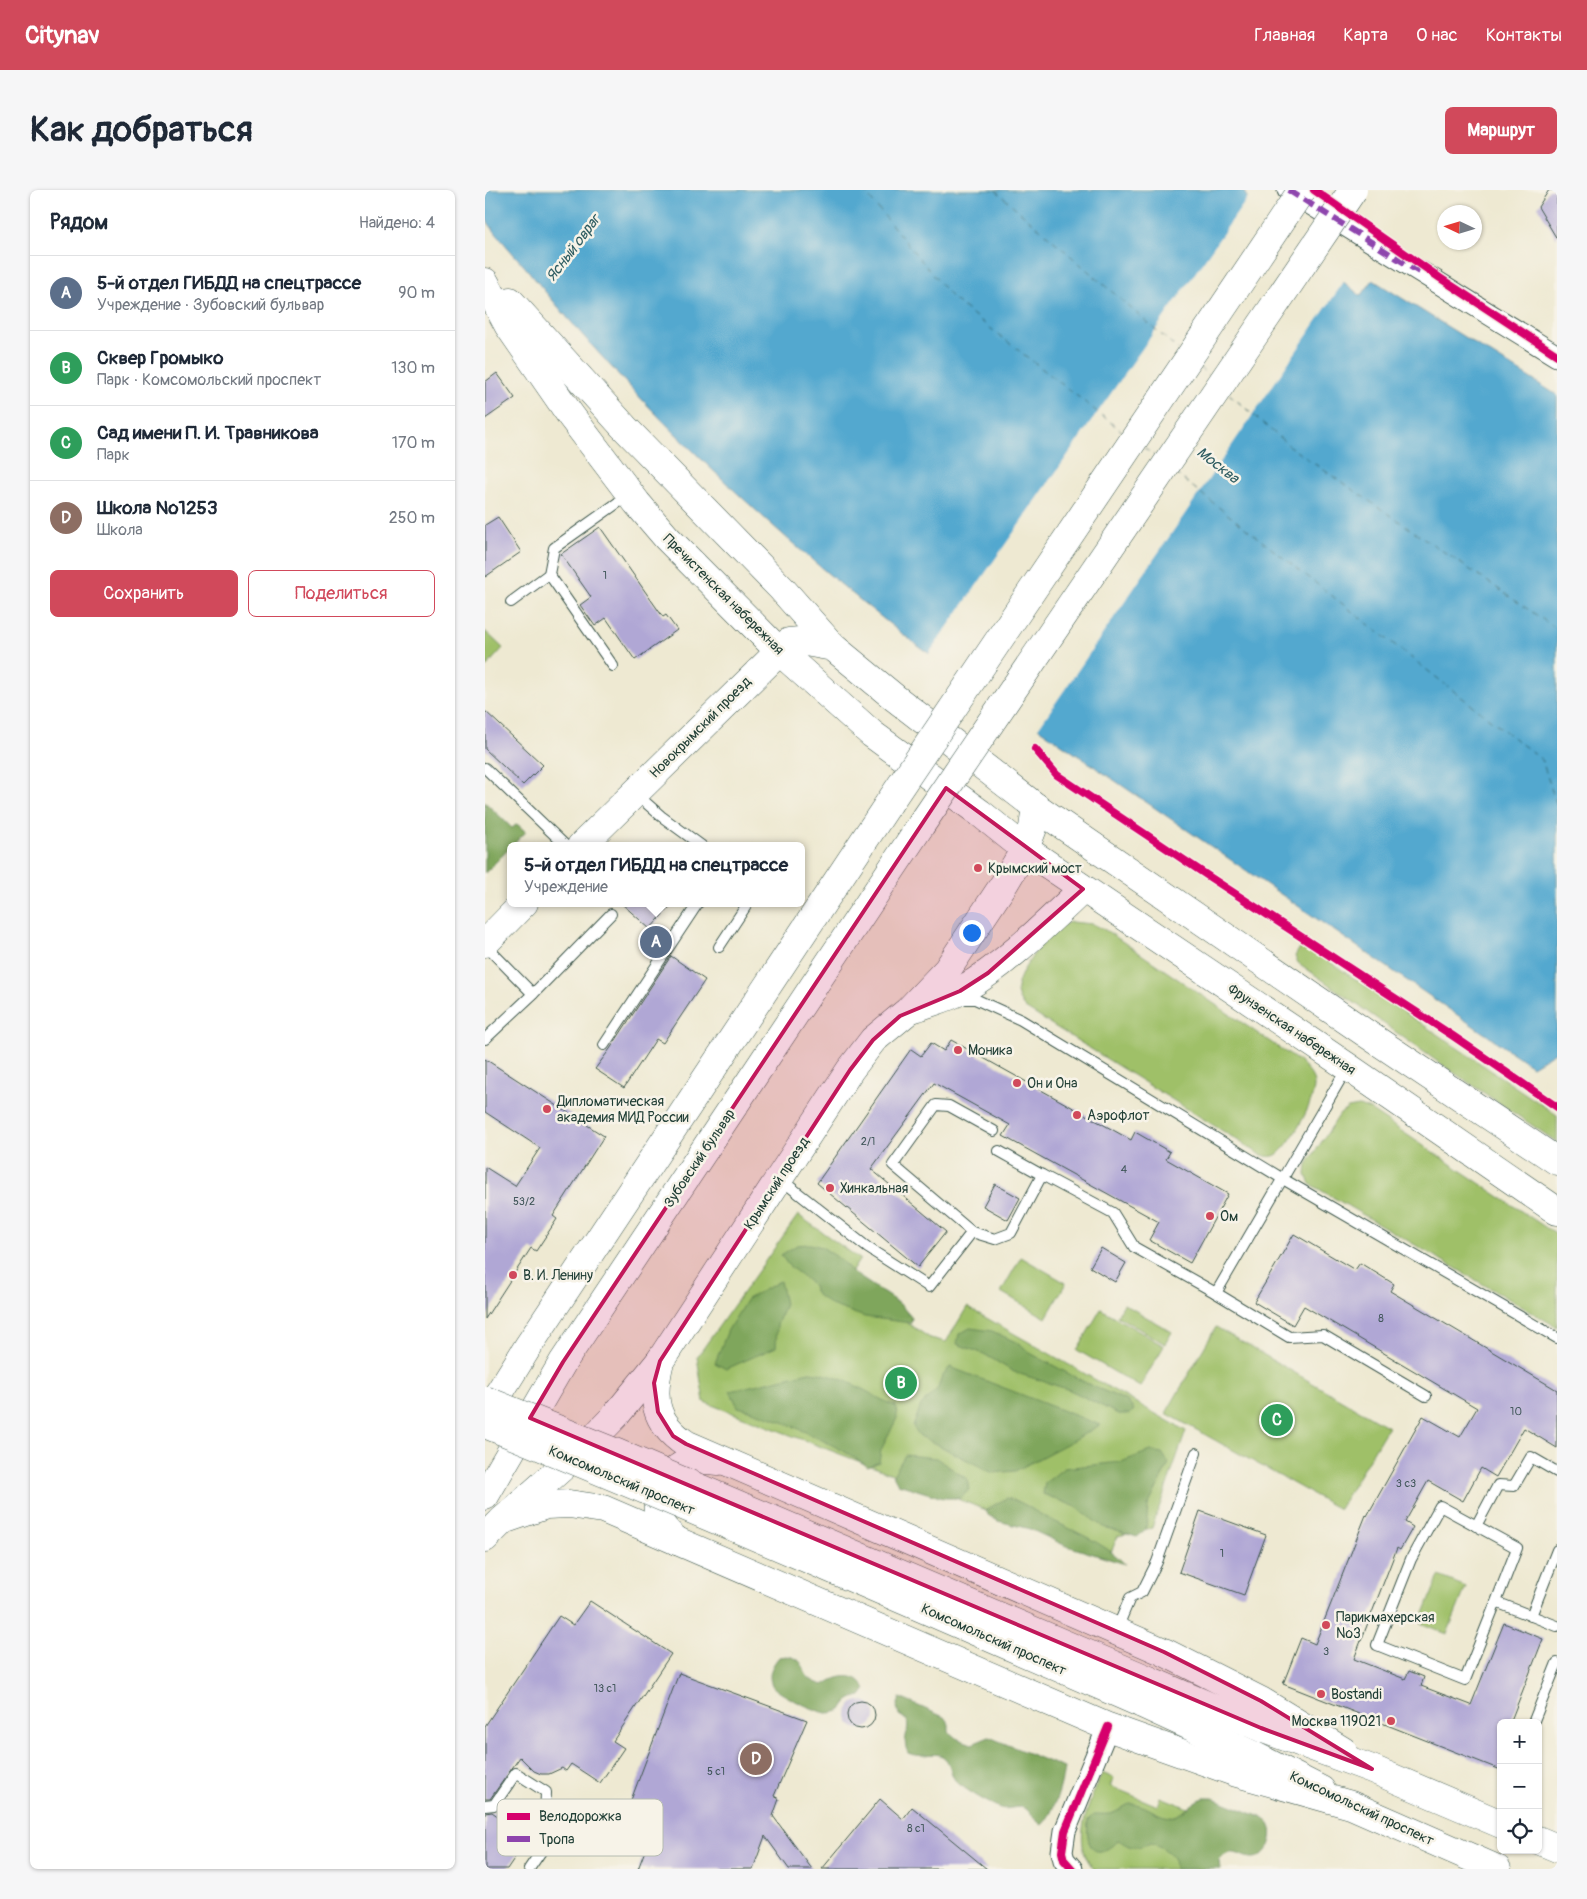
<!DOCTYPE html>
<html lang="ru">
<meta charset="utf-8">
<style>
body{margin:0;font-family:Pangolin,sans-serif;background:#f6f6f7;color:#1f2937}
.controls{position:absolute;right:15px;bottom:15px;display:grid;overflow:hidden;border-radius:8px;box-shadow:0 1px 4px #0004}
.controls button{width:45px;height:45px;display:grid;place-items:center;padding:0;border:0;border-bottom:1px solid #e0e1e3;background:#fff;color:#1f2937;font:25px sans-serif}
.compass{position:absolute;left:952px;top:15px;width:45px;height:45px;border-radius:50%;background:#fff;box-shadow:0 1px 4px #0004;rotate:274deg}
.you{position:absolute;left:486px;top:742px;width:18px;height:18px;margin:-12px;border:4px solid #fff;border-radius:50%;background:#1a73e8;box-shadow:0 0 0 8px #1a73e833}
.badge{display:grid;place-items:center;width:32px;height:32px;border-radius:50%;background:#d1495b;color:#fff;font-size:16px;font-weight:700}
.pin{position:absolute;translate:-50% -50%;border:2px solid #fff;box-shadow:0 1px 5px #0006}
.popup{position:absolute;left:22px;top:652px;width:298px;height:65px;box-sizing:border-box;display:grid;place-content:center;border-radius:8px;background:#fff;filter:drop-shadow(0 1px 4px #0005);font-size:16px;white-space:nowrap;color:#747a83}
.popup b{font-size:19px;color:#1f2937}
.popup::after{content:'';position:absolute;left:50%;top:100%;margin-left:-10px;border:10px solid transparent;border-top-color:#fff}
.list{margin:0;padding:0;list-style:none}
h2{display:flex;justify-content:space-between;align-items:center;height:65px;margin:0;padding:0 20px;font-size:21px}
h2 small{font-size:16px;font-weight:400;color:#747a83}
.list li{display:grid;grid-template-columns:32px 1fr auto;gap:15px;align-items:center;box-sizing:border-box;height:75px;padding:0 20px;border-top:1px solid #e0e1e3}
.list b{display:block;font-size:19px;white-space:nowrap}
.list p{margin:0;font-size:16px;white-space:nowrap;color:#747a83}
.list em{font-size:16px;font-style:normal;color:#747a83}
.actions{display:flex;gap:10px;padding:15px 20px}
.actions a{flex:1;padding:11px 0;border:1px solid #d1495b;border-radius:8px;text-align:center;font-size:18px;color:#d1495b}
.actions .main{background:#d1495b;color:#fff}
.icon{flex:none;width:28px;height:28px;fill:none;stroke:currentColor;stroke-width:2;stroke-linecap:round;stroke-linejoin:round}
.map{position:relative;flex:none;width:1072px;height:1679px;overflow:hidden;border-radius:8px}
header{display:flex;align-items:center;gap:30px;box-sizing:border-box;height:70px;padding:0 25px;background:#d1495b;color:#fff}
header strong{font-size:24px}
nav{display:flex;gap:28px;margin-inline-start:auto;font-size:18px}
.intro{display:flex;align-items:center;justify-content:space-between;box-sizing:border-box;height:120px;padding:0 30px}
h1{margin:0;font-size:35px}
.button{padding:12px 22px;border-radius:8px;background:#d1495b;color:#fff;font-size:18px;font-weight:700}
main{display:flex;gap:30px;padding:0 30px}
aside{flex:1;background:#fff;border-radius:8px;box-shadow:0 1px 4px #0004}
.map>svg:first-child{display:block}
</style>
<header>
<strong>Citynav</strong>
<nav><a>Главная</a><a>Карта</a><a>О нас</a><a>Контакты</a></nav>
</header>
<div class="intro"><h1>Как добраться</h1><a class="button">Маршрут</a></div>
<main>
<aside>
<h2>Рядом<small>Найдено: 4</small></h2>
<ul class="list">
<li><span class="badge" style="background:#5c6f8a">A</span><div><b>5-й отдел ГИБДД на спецтрассе</b><p>Учреждение · Зубовский бульвар</p></div><em>90 m</em></li>
<li><span class="badge" style="background:#2e9e5b">B</span><div><b>Сквер Громыко</b><p>Парк · Комсомольский проспект</p></div><em>130 m</em></li>
<li><span class="badge" style="background:#2e9e5b">C</span><div><b>Сад имени П. И. Травникова</b><p>Парк</p></div><em>170 m</em></li>
<li><span class="badge" style="background:#8d6e63">D</span><div><b>Школа №1253</b><p>Школа</p></div><em>250 m</em></li>
</ul>
<div class="actions"><a class="main">Сохранить</a><a>Поделиться</a></div>
</aside>
<div class="map">
<svg width="1072" height="1679" viewBox="0 0 1072 1679">
<rect width="100%" height="100%" fill="#f7f3e8"/>
<filter id="ink" filterUnits="userSpaceOnUse"><feTurbulence type="fractalNoise" baseFrequency=".02" numOctaves="2"/><feDisplacementMap in="SourceGraphic" scale="10" xChannelSelector="R" yChannelSelector="G"/><feConvolveMatrix kernelMatrix="1 2 1 2 8 2 1 2 1" color-interpolation-filters="sRGB"/></filter>
<filter id="wash" filterUnits="userSpaceOnUse"><feTurbulence type="fractalNoise" baseFrequency=".0096" numOctaves="4" result="noise"/><feDisplacementMap in="SourceGraphic" scale="20" xChannelSelector="R" yChannelSelector="G"/><feGaussianBlur stdDeviation="1.12" result="paint"/><feColorMatrix in="noise" values="0 0 0 0 0 0 0 0 0 0 0 0 0 0 0 0 0 1.4 0 .05"/><feComposite in="paint" operator="in"/></filter>
<g filter="url(#wash)">
<rect width="100%" height="100%" fill="#eee9d2"/>
<g fill="#9fc068" stroke="#5f7e4e">
<polygon points="0,441 18,458 0,478"/>
<path d="M586,732L608,734L622,741L815,872C821,879 829,885 829,895C830,911 805,957 791,965C785,968 779,966 773,963L540,818C536,813 532,807 532,800C531,787 553,757 563,746C569,740 577,734 586,732Z"/>
<polygon points="816,756 821,756 839,768 1072,925 1072,952 953,872 812,772 810,766"/>
<polygon points="874,916 885,920 1072,1045 1072,1137 825,994 821,985 822,974 855,924 863,918"/>
<polygon points="313,1025 375,1069 360,1092 445,1148 461,1152 482,1117 701,1241 667,1338 633,1346 624,1367 219,1212 212,1167"/>
<polygon points="536,1067 581,1093 561,1128 516,1102"/>
<polygon points="639,1114 687,1142 680,1154 632,1126"/>
<polygon points="616,1119 679,1156 655,1197 592,1160"/>
<polygon points="731,1137 903,1237 854,1319 681,1223"/>
<polygon points="954,1386 981,1397 962,1444 935,1433"/>
<path d="M617,1583L629,1588L625,1596L673,1616L676,1607L725,1627L711,1679H609C584,1651 605,1612 617,1583Z"/>
</g>
<g fill="#7fa65c" stroke="#4f7248">
<polygon points="0,612 27,638 32,634 41,642 0,683"/>
<polygon points="325,1054 337,1057 352,1067 370,1084 415,1114 427,1128 426,1133 380,1127 346,1115 332,1105 327,1094 303,1075 296,1065 312,1055"/>
<polygon points="295,1091 300,1114 292,1135 291,1157 241,1179 230,1173 243,1140 262,1109"/>
<polygon points="485,1138 507,1141 535,1154 545,1163 603,1194 642,1211 649,1220 645,1224 633,1224 585,1200 529,1182 499,1164 472,1154 474,1144"/>
<polygon points="465,1177 615,1235 591,1249 530,1281 508,1283 435,1246 428,1237 436,1215 453,1198 457,1187"/>
<path d="M324,1182C339,1183 355,1188 369,1195C383,1201 396,1211 411,1216L412,1228L396,1260L394,1272L383,1277C370,1267 357,1260 343,1253C311,1237 287,1226 253,1217L245,1201Z"/>
<polygon points="665,1261 677,1263 684,1273 663,1316 661,1340 652,1347 618,1337 589,1316 558,1304 560,1293 579,1278 636,1272"/>
<polygon points="420,1265 451,1268 482,1289 484,1300 475,1308 458,1308 413,1294 408,1285"/>
<path d="M521,1308C538,1311 545,1319 559,1326C587,1341 618,1351 640,1374L579,1355L545,1339L513,1331L503,1325L501,1320Z"/>
<path d="M302,1466C327,1469 309,1488 339,1495C353,1485 372,1481 381,1499L376,1506C366,1508 362,1511 357,1520C352,1522 347,1523 342,1523C332,1522 290,1503 287,1495C282,1485 287,1475 294,1467Z"/>
<path d="M415,1508L459,1527L464,1534V1542L471,1548L487,1554L504,1547L579,1578C577,1594 569,1624 557,1635C550,1631 547,1624 541,1619C533,1614 523,1621 515,1618C501,1612 486,1603 474,1594C463,1586 467,1571 457,1566C447,1561 436,1569 423,1563C416,1548 425,1544 422,1530L414,1525L412,1517Z"/>
<path d="M719,1608H728L778,1628C780,1630 783,1631 784,1633C790,1643 785,1663 773,1667C758,1673 749,1652 734,1671L735,1679H690C691,1664 678,1657 666,1653C651,1658 647,1660 634,1650C630,1653 625,1658 620,1660C601,1667 602,1640 603,1630L609,1624C615,1624 623,1625 628,1623C637,1620 640,1613 649,1614C664,1615 675,1630 690,1626C701,1622 708,1611 719,1608Z"/>
</g>
<path fill="#53a8cf" stroke="#397282" d="M0,0H758L770,21L876,106L888,90L1072,205V861L1047,876L433,456C290,346 153,217 40,77C32,68 2,35 0,26C0,18 0,8 0,0Z"/>
<polygon fill="#eee9d2" points="764,6 772,20 860,90 552,540 443,465"/>
<g fill="none" stroke-linecap="round" stroke-linejoin="round">
<g stroke="#2f5d62" stroke-width="1" stroke-dasharray="6 5" stroke-linecap="butt">
<polyline points="378,0 468,109 638,242"/>
<polyline points="510,0 694,160"/>
<polyline points="714,177 724,186"/>
<polyline points="744,204 808,259 1072,439"/>
<polyline points="659,258 670,266"/>
<polyline points="690,283 1057,570 1072,616"/>
</g>
</g>
<g id="blocks">
<g fill="#b0a7d5">
<polygon points="1064,0 1072,0 1072,49 1053,17"/>
<polygon points="12,183 30,208 0,229 0,192"/>
<polygon points="13,327 36,362 0,387 0,335"/>
<polygon points="115,337 178,427 181,425 192,440 150,470 121,428 110,436 95,415 106,407 76,364"/>
<polygon points="0,521 58,575 38,595 0,559"/>
<polygon points="136,713 188,713 165,739"/>
<polygon points="186,766 220,790 178,853 171,849 139,898 110,879 125,859"/>
<polygon points="466,850 646,950 650,942 685,962 681,969 743,1004 705,1073 664,1050 674,1032 518,946 525,935 449,893 386,979 461,1042 433,1077 332,993 426,859 436,866 446,853 459,861"/>
<polygon points="0,869 119,946 68,1026 72,1029 51,1061 46,1058 0,1129 0,977 30,996 55,958 0,922"/>
<polygon points="510,994 535,1008 523,1030 498,1016"/>
<polygon points="809,1044 870,1080 875,1073 909,1094 905,1101 1072,1200 1072,1258 1039,1238 1011,1287 996,1278 978,1311 943,1291 920,1332 928,1337 915,1360 912,1358 869,1469 920,1489 924,1481 939,1487 936,1496 986,1515 1019,1433 1058,1449 1025,1533 1016,1533 1016,1580 798,1494 816,1448 830,1454 881,1325 882,1326 938,1226 975,1247 992,1218 819,1116 808,1135 769,1112"/>
<polygon points="616,1058 641,1073 630,1092 605,1077"/>
<polygon points="715,1321 781,1345 759,1405 694,1382"/>
<polygon points="105,1411 186,1464 128,1551 139,1558 115,1593 86,1574 81,1581 77,1578 64,1584 56,1584 49,1581 35,1567 5,1609 0,1609 0,1536 74,1426 88,1435"/>
<polygon points="194,1483 322,1530 289,1606 294,1609 288,1626 327,1679 304,1679 280,1646 268,1679 153,1679 167,1642 152,1637 146,1632 142,1625 143,1618"/>
<circle cx="376" cy="1525" r="14"/>
<polygon points="395,1609 418,1629 427,1617 502,1679 337,1679"/>
<polygon points="7,1622 35,1642 30,1649 39,1654 22,1679 0,1679 0,1623"/>
</g>
</g>
</g>
<g filter="url(#ink)">
<use href="#blocks" fill-opacity="0" stroke="#3e574c" stroke-width="1"/>
<g fill="none" stroke-linecap="round" stroke-linejoin="round">
<g stroke="#3e574c" stroke-width="12">
<g id="lane">
<polyline points="26,412 64,384"/>
<polyline points="128,476 64,384 69,358 145,304"/>
<polyline points="0,578 81,656"/>
<polyline points="151,604 176,626 217,656"/>
<polyline points="0,755 48,804"/>
<polyline points="234,757 263,713"/>
<polyline points="476,809 490,809 536,830 798,989 1072,1148"/>
<polyline points="0,849 48,804 126,724"/>
<polyline points="119,855 213,713"/>
<polyline points="509,941 464,916 451,915 408,975 487,1042 510,1049 526,1043 557,985 514,961"/>
<polyline points="557,985 628,1023 649,1057 731,1103 862,878"/>
<polyline points="294,988 383,1058 444,1097 487,1042"/>
<polyline points="731,1103 804,1147 838,1145 941,1206"/>
<polyline points="991,1336 1013,1295 1029,1296 1046,1267 1072,1282"/>
<polyline points="1011,1412 1032,1358 955,1316 926,1369 892,1455 980,1490 1011,1412 1072,1436"/>
<polyline points="1046,1426 1072,1360"/>
<polyline points="631,1441 645,1408 657,1402 672,1372 711,1263"/>
<polyline points="1048,1533 1072,1473"/>
<polyline points="0,1616 9,1615 31,1583 61,1602 59,1657 44,1679"/>
</g>
</g>
<g stroke="#3e574c" stroke-width="23">
<g id="street">
<polyline points="803,0 1072,166"/>
<polyline points="587,1679 579,1670 577,1662 580,1641 623,1537"/>
</g>
</g>
<g stroke="#3e574c" stroke-width="29">
<g id="secondary">
<polyline points="0,92 23,135 86,226 152,313 182,348 293,460 387,544 495,623 540,659 863,877 1072,1021"/>
<polyline points="25,111 139,237 296,398 348,457 410,508 551,617 879,842 1072,971"/>
<polyline points="96,656 304,452 315,451 348,457"/>
<polyline points="0,753 39,713"/>
<path d="M430,818C446,812 463,808 477,800C520,775 562,733 598,699"/>
<path d="M175,1171C166,1207 168,1232 201,1254L679,1462L776,1511L858,1561"/>
<polyline points="18,1330 100,1257 131,1225 175,1171 365,880 388,850 423,821 462,780 519,694 540,659 548,638 551,617"/>
<path d="M192,1351C186,1346 180,1341 176,1334C165,1311 183,1277 207,1271C216,1269 225,1270 234,1271"/>
<polyline points="655,1513 768,1565 836,1600"/>
</g>
</g>
<g stroke="#3e574c" stroke-width="29">
<g id="primary">
<polyline points="0,1222 16,1200 44,1155 404,613"/>
<polyline points="0,1306 78,1172 436,635"/>
<polyline points="0,1348 18,1330 61,1315 84,1314 118,1319 623,1537 752,1583 866,1615 1012,1679"/>
<polyline points="664,1490 776,1538 887,1579 1016,1634"/>
<polyline points="1053,1650 1072,1658"/>
</g>
</g>
<use href="#lane" stroke="#fff" stroke-width="10"/>
<use href="#street" stroke="#fff" stroke-width="21"/>
<use href="#secondary" stroke="#fff" stroke-width="28"/>
<use href="#primary" stroke="#fff" stroke-width="28"/>
<g stroke="#3e574c" stroke-width="29" stroke-linecap="butt">
<path id="secondary-bridge" d="M0,1234C220,1323 437,1418 655,1513"/>
</g>
<g stroke="#3e574c" stroke-width="29" stroke-linecap="butt">
<g id="primary-bridge">
<polyline points="404,613 817,0"/>
<polyline points="436,635 868,0"/>
<polyline points="0,1210 132,1263 664,1490"/>
</g>
</g>
<use href="#secondary-bridge" stroke="#fff" stroke-width="28"/>
<use href="#primary-bridge" stroke="#fff" stroke-width="28"/>
<polyline stroke="#8e44ad" stroke-width="6" stroke-dasharray="12 6" stroke-linecap="butt" points="803,0 934,82"/>
<g stroke="#f7f3e8" stroke-width="11">
<g id="cycleway">
<polyline points="829,0 955,88 1072,165"/>
<polyline points="550,559 572,585 723,686 968,846 1072,917"/>
<polyline points="587,1679 579,1670 577,1662 580,1641 623,1537"/>
</g>
</g>
<use href="#cycleway" stroke="#d6006c" stroke-width="8"/>
</g>
</g>
<path fill="#c2185b" fill-opacity="0.2" stroke="#c2185b" stroke-width="4" stroke-linejoin="round" d="M461,598L598,699L503,783L475,801L415,826L388,850L365,880L175,1171L169,1193L173,1222L188,1246L201,1254L679,1462L776,1511L887,1579L776,1538L45,1228L78,1172Z"/>
<g fill="#d1495b" stroke="#f7f3e8" stroke-width="2">
<circle cx="493" cy="678" r="5"/>
<circle cx="473" cy="860" r="5"/>
<circle cx="532" cy="893" r="5"/>
<circle cx="62" cy="919" r="5"/>
<circle cx="592" cy="925" r="5"/>
<circle cx="345" cy="998" r="5"/>
<circle cx="725" cy="1026" r="5"/>
<circle cx="28" cy="1085" r="5"/>
<circle cx="841" cy="1435" r="5"/>
<circle cx="836" cy="1504" r="5"/>
<circle cx="906" cy="1531" r="5"/>
</g>
<g text-anchor="middle" stroke-width="5" stroke-linejoin="round" paint-order="stroke">
<g font-size="11" fill="#43585c">
<text x="120" y="389">1</text>
<text x="383" y="955">2/1</text>
<text x="639" y="983">4</text>
<text x="39" y="1015">53/2</text>
<text x="896" y="1132">8</text>
<text x="1031" y="1225">10</text>
<text x="921" y="1297">3 с3</text>
<text x="737" y="1367">1</text>
<text x="841" y="1465">3</text>
<text x="120" y="1502">13 с1</text>
<text x="231" y="1585">5 с1</text>
<text x="431" y="1642">8 с1</text>
</g>
<g font-size="14" fill="#1f3d34" stroke="#f7f3e8">
<text transform="translate(239 404) rotate(45)" y="5">Пречистенская набережная</text>
<text transform="translate(215 537) rotate(-45)" y="5">Новокрымский проезд</text>
<text transform="translate(807 839) rotate(34)" y="5">Фрунзенская набережная</text>
<text transform="translate(214 968) rotate(-56)" y="5">Зубовский бульвар</text>
<text transform="translate(291 993) rotate(-57)" y="5">Крымский проезд</text>
<text transform="translate(137 1290) rotate(23)" y="5">Комсомольский проспект</text>
<text transform="translate(509 1449) rotate(24)" y="5">Комсомольский проспект</text>
<text transform="translate(877 1618) rotate(25)" y="5">Комсомольский проспект</text>
</g>
<g font-size="14" fill="#1f3d34" stroke="#f7f3e8" text-anchor="start">
<text x="503" y="683">Крымский мост</text>
<text x="483" y="865">Моника</text>
<text x="542" y="898">Он и Она</text>
<text x="72" y="916">Дипломатическая<tspan x="72" dy="16">академия МИД России</tspan></text>
<text x="602" y="930">Аэрофлот</text>
<text x="355" y="1003">Хинкальная</text>
<text x="735" y="1031">Ом</text>
<text x="38" y="1090">В. И. Ленину</text>
<text x="851" y="1432">Парикмахерская<tspan x="851" dy="16">№3</tspan></text>
<text x="846" y="1509">Bostandi</text>
<text x="896" y="1536" text-anchor="end">Москва 119021</text>
</g>
<g font-size="15" font-style="italic" fill="#2f5d62" stroke="#f7f3e8">
<text transform="translate(88 58) rotate(-53)" y="5">Ясный овраг</text>
<text transform="translate(733 275) rotate(38)" y="5">Москва</text>
</g>
</g>
<rect x="12" y="1609" width="166" height="57" rx="8" fill="#f7f3e8" stroke="#b6bcb2" stroke-width="1"/>
<rect x="22" y="1623" width="23" height="7" fill="#d6006c"/>
<rect x="22" y="1646" width="23" height="6" fill="#8e44ad"/>
<g font-size="14" fill="#1f3d34">
<text x="54" y="1631">Велодорожка</text>
<text x="54" y="1654">Тропа</text>
</g>
</svg>
<div class="controls">
<button>+</button>
<button>−</button>
<button><svg class="icon" aria-label="locate" viewBox="0 0 24 24"><circle cx="12" cy="12" r="6"/><path d="M12 2v4M12 18v4M2 12h4M18 12h4"/></svg></button>
</div>
<svg class="compass" viewBox="-18 -18 36 36"><path d="M0-13l5 13h-10z" fill="#e53935"/><path d="M0 13l5-13h-10z" fill="#747a83"/></svg>
<div class="you"></div>
<div class="pin badge" style="left:171px;top:752px;background:#5c6f8a">A</div>
<div class="popup"><b>5-й отдел ГИБДД на спецтрассе</b>Учреждение</div>
<div class="pin badge" style="left:416px;top:1193px;background:#2e9e5b">B</div>
<div class="pin badge" style="left:792px;top:1230px;background:#2e9e5b">C</div>
<div class="pin badge" style="left:271px;top:1569px;background:#8d6e63">D</div>
</div>
</main>
